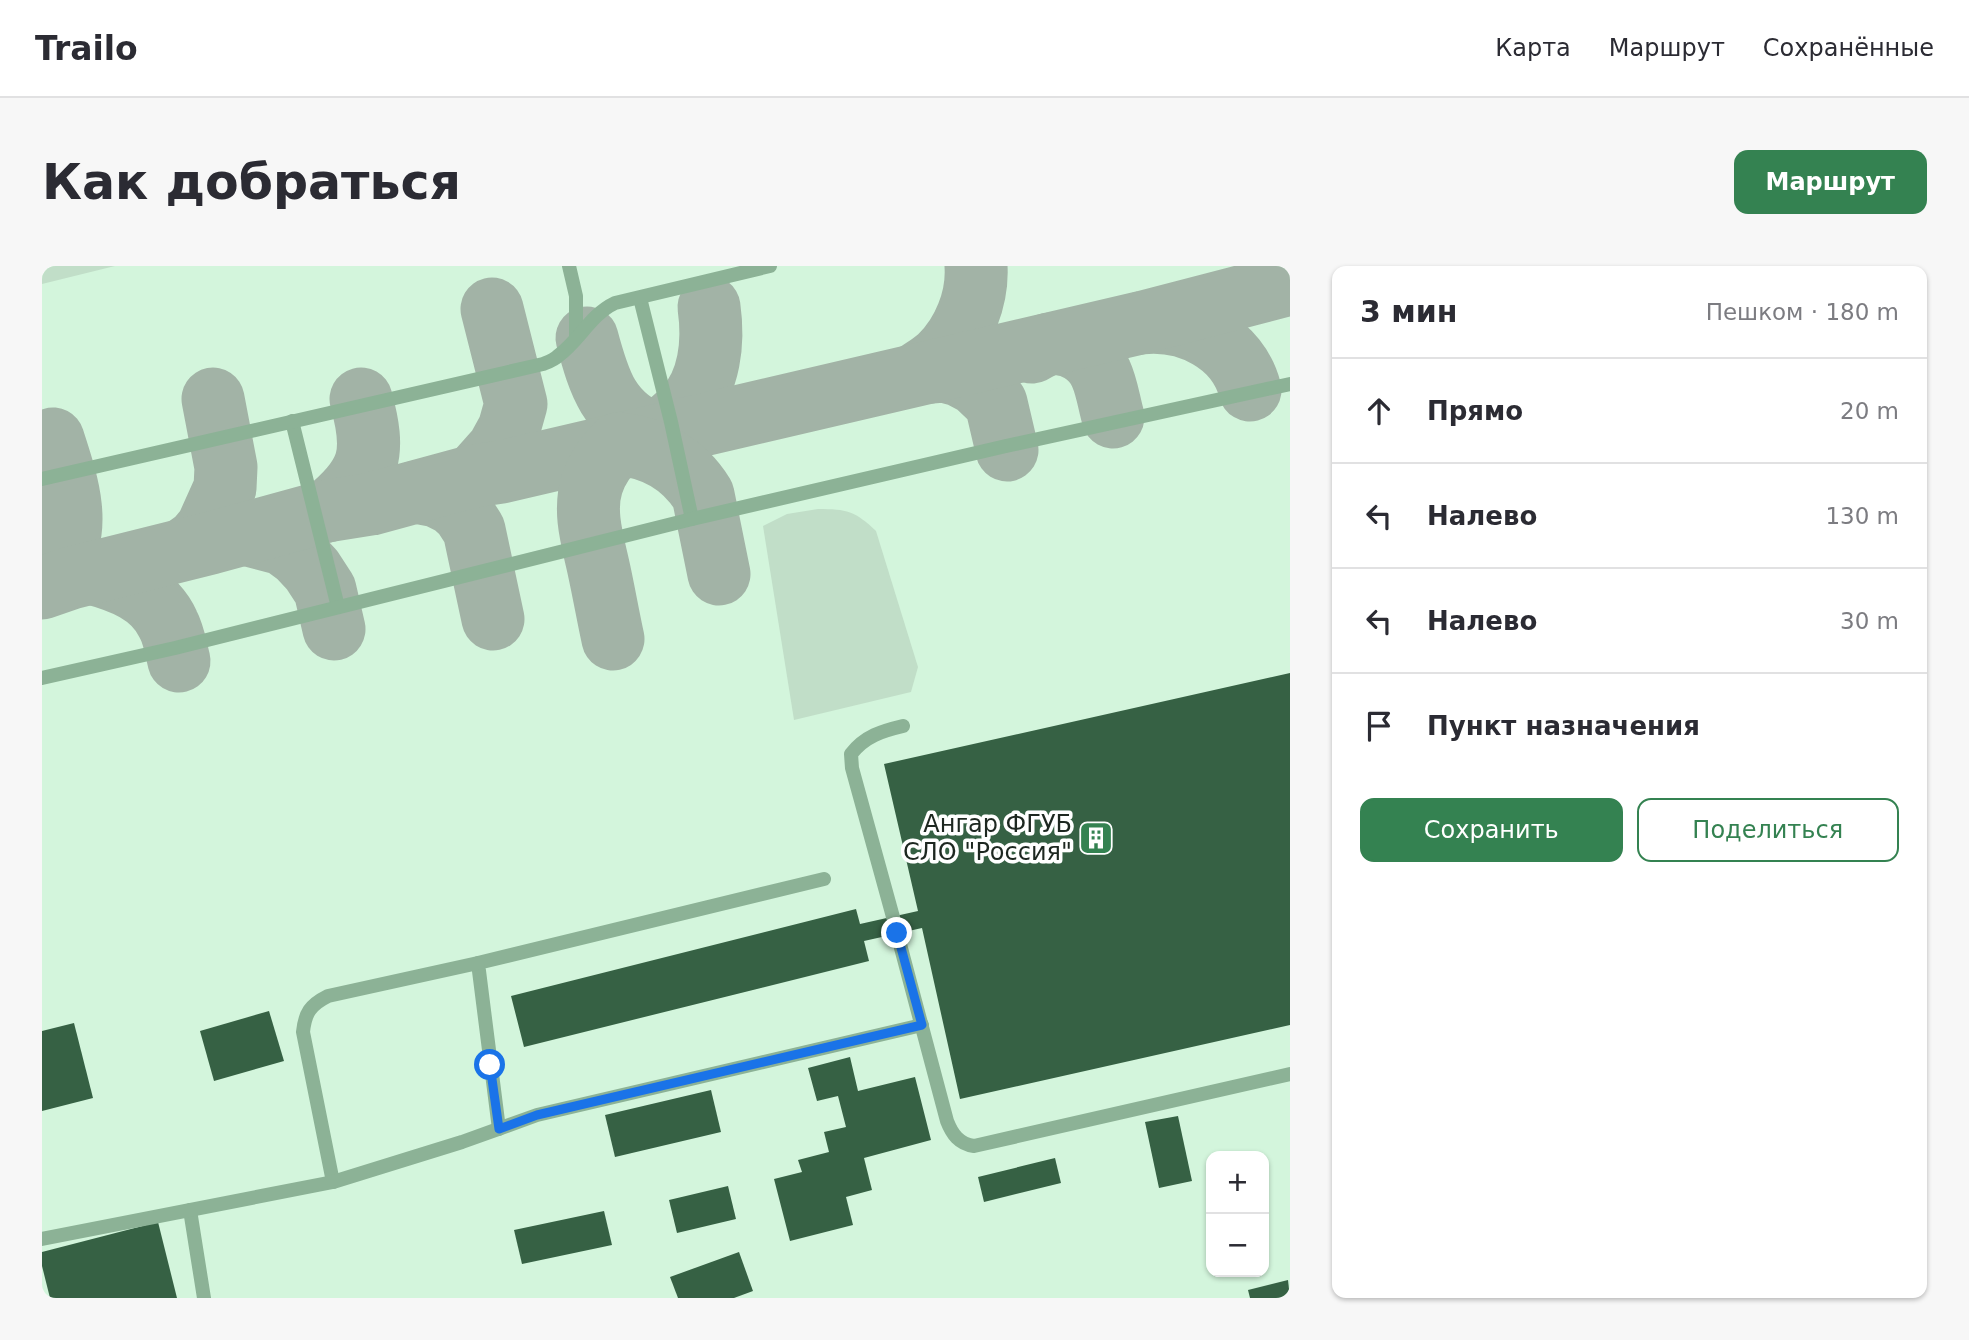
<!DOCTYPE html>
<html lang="ru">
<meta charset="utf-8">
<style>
body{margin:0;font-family:"DejaVu Sans",sans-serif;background:#f7f7f7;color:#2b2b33}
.controls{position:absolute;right:21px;bottom:21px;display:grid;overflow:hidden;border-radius:14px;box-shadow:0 2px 5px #0004}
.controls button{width:63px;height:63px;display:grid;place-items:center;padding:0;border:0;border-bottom:2px solid #e1e1e2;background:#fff;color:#2b2b33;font:35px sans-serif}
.stop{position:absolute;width:21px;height:21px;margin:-16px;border:5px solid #1a73e8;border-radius:50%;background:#fff}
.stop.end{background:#1a73e8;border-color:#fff;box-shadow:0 2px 7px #0008}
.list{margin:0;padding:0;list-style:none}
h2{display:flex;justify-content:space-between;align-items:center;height:91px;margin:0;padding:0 28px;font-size:30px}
h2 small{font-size:23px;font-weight:400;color:#7c7c81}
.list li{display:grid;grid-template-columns:46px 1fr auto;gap:21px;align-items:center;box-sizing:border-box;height:105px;padding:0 28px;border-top:2px solid #e1e1e2}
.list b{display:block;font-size:26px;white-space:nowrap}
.list em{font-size:23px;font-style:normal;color:#7c7c81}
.actions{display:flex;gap:14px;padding:21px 28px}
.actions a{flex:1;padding:16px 0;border:2px solid #348251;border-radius:14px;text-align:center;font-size:24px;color:#348251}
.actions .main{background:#348251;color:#fff}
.icon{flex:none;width:38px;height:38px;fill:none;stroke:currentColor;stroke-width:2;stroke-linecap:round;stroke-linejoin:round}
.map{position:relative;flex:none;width:1248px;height:1032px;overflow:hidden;border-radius:14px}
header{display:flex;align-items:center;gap:42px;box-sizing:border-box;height:98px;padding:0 35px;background:#fff;border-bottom:2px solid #e1e1e2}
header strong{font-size:33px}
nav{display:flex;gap:38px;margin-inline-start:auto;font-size:24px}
.intro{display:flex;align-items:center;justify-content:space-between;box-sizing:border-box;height:168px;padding:0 42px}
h1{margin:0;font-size:49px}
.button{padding:18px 32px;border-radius:14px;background:#348251;color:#fff;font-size:24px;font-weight:700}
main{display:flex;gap:42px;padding:0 42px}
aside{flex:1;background:#fff;border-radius:14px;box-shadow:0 2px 5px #0004}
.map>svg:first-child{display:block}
</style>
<header>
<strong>Trailo</strong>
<nav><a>Карта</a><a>Маршрут</a><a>Сохранённые</a></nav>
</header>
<div class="intro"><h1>Как добраться</h1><a class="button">Маршрут</a></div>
<main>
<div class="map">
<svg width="1248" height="1032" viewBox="0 0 1248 1032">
<rect width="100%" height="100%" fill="#e9ffee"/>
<path fill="#d3f5dc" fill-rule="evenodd" d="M0,0H1248V1032H0ZM1169,890H1222V1006H1169Z"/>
<g fill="#c1dec8">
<polygon points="0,0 73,0 0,18"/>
<path d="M776,243C805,243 813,245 834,265L876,401L869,426L752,454L721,260L745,248Z"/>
</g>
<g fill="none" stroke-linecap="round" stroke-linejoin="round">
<g stroke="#a2b3a6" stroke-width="63">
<path d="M934,0C936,32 922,68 898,91C892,97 883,102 876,107L902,105L917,109L934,118L954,137L965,184"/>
<path d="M1099,57C1146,52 1196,77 1208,124"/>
<path d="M545,72C557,117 567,151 614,169C624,160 634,152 643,143C668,116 672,76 667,41"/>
<path d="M990,86C996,83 1003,78 1010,78C1030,76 1051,89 1059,108C1065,121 1067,137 1071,151"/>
<polyline points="432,210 456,183 467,163 474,138 450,43"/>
<polyline points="374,226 395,230 411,238 421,247 432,264 451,353"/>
<path d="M285,245C329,209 334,187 319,133"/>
<polyline points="203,268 241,278 256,289 270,304 283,324 292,363"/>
<polyline points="144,282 155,274 165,262 183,222 184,201 171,133"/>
<path d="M49,307C79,315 112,327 126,358C132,369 134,383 137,395"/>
<path d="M0,313C5,308 12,303 16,297C42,261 23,211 11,173"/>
<polyline points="0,322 29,312 169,277 285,245 329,238 432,210 459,206 1102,56 1248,18"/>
<path d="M571,373C566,350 562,327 557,304C551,276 541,246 550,218C555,202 564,190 576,178C611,181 642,198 661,229L677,308"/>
</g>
</g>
<g fill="#366144">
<polygon points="1248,407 1248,759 918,833 880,662 822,675 827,695 482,781 469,730 814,643 818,658 876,645 842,498"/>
<polygon points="227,745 242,795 172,815 158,765"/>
<polygon points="32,757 51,832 0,845 0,765"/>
<polygon points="808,791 816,825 873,811 889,874 822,892 830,924 804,931 811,959 748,975 732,913 760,906 756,894 787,886 782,866 804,861 796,830 775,835 766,802"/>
<polygon points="669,824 679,866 573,891 563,849"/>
<polygon points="1136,850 1150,915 1117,922 1103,856"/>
<polygon points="1013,892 1019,917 942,936 936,911"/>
<polygon points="686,920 694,953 635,967 627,934"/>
<polygon points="562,945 570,979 480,998 472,964"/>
<polygon points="116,956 135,1032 8,1032 0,1000 0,986"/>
<polygon points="697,986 711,1025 692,1032 636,1032 628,1011"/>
<polygon points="1246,1014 1248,1032 1208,1032 1206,1024"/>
</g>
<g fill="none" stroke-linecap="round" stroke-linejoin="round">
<g stroke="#8cb296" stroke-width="14">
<polyline points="527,0 534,30 534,72"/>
<polyline points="598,32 629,156 650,253"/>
<polyline points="250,155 296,341"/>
<path d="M0,213L501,98C506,96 512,94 516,90C538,74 548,49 573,37L728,0"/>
<polyline points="0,412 133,382 650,253 964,180 1248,118"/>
<path d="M851,651L810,502L809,488C823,470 840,465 861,460"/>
<path d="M855,667L905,855C910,868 917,878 932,880L1248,808"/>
<polyline points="457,863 436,697 782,613"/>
<path d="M291,916L261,766C263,747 268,739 286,730L436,697"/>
<polyline points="148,944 162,1032"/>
<polyline points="0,973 291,916 420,876 495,849 880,759"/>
</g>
</g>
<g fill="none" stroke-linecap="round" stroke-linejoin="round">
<polyline stroke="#1a73e8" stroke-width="9" points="448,799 457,863 495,849 880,759 855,667"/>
</g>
<defs>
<g id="building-square" transform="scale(1.75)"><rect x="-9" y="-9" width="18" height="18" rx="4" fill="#348251" stroke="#fff"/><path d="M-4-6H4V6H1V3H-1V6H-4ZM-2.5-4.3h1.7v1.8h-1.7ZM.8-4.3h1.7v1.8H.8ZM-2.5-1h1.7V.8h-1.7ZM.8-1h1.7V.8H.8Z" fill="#fff"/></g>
</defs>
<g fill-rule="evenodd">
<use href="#building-square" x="1054" y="572"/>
</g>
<g text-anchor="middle" stroke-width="7" stroke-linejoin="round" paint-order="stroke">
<g font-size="24" fill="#1d2720" stroke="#fff" text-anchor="end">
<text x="1030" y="566">Ангар ФГУБ<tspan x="1030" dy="28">СЛО "Россия"</tspan></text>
</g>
</g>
</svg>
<div class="controls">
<button>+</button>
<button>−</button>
</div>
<div class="stop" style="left:448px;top:799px"></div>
<div class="stop end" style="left:855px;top:667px"></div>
</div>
<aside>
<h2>3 мин<small>Пешком · 180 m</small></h2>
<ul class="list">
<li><svg class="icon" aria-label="ahead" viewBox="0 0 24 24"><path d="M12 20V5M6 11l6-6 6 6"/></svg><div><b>Прямо</b></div><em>20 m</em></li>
<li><svg class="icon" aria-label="left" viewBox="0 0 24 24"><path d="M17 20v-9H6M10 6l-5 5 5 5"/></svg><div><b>Налево</b></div><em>130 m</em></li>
<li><svg class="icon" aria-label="left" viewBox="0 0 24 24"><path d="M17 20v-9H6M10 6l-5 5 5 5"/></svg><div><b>Налево</b></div><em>30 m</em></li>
<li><svg class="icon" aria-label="arrive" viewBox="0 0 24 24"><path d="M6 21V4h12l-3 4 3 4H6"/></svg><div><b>Пункт назначения</b></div></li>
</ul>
<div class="actions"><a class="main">Сохранить</a><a>Поделиться</a></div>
</aside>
</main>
